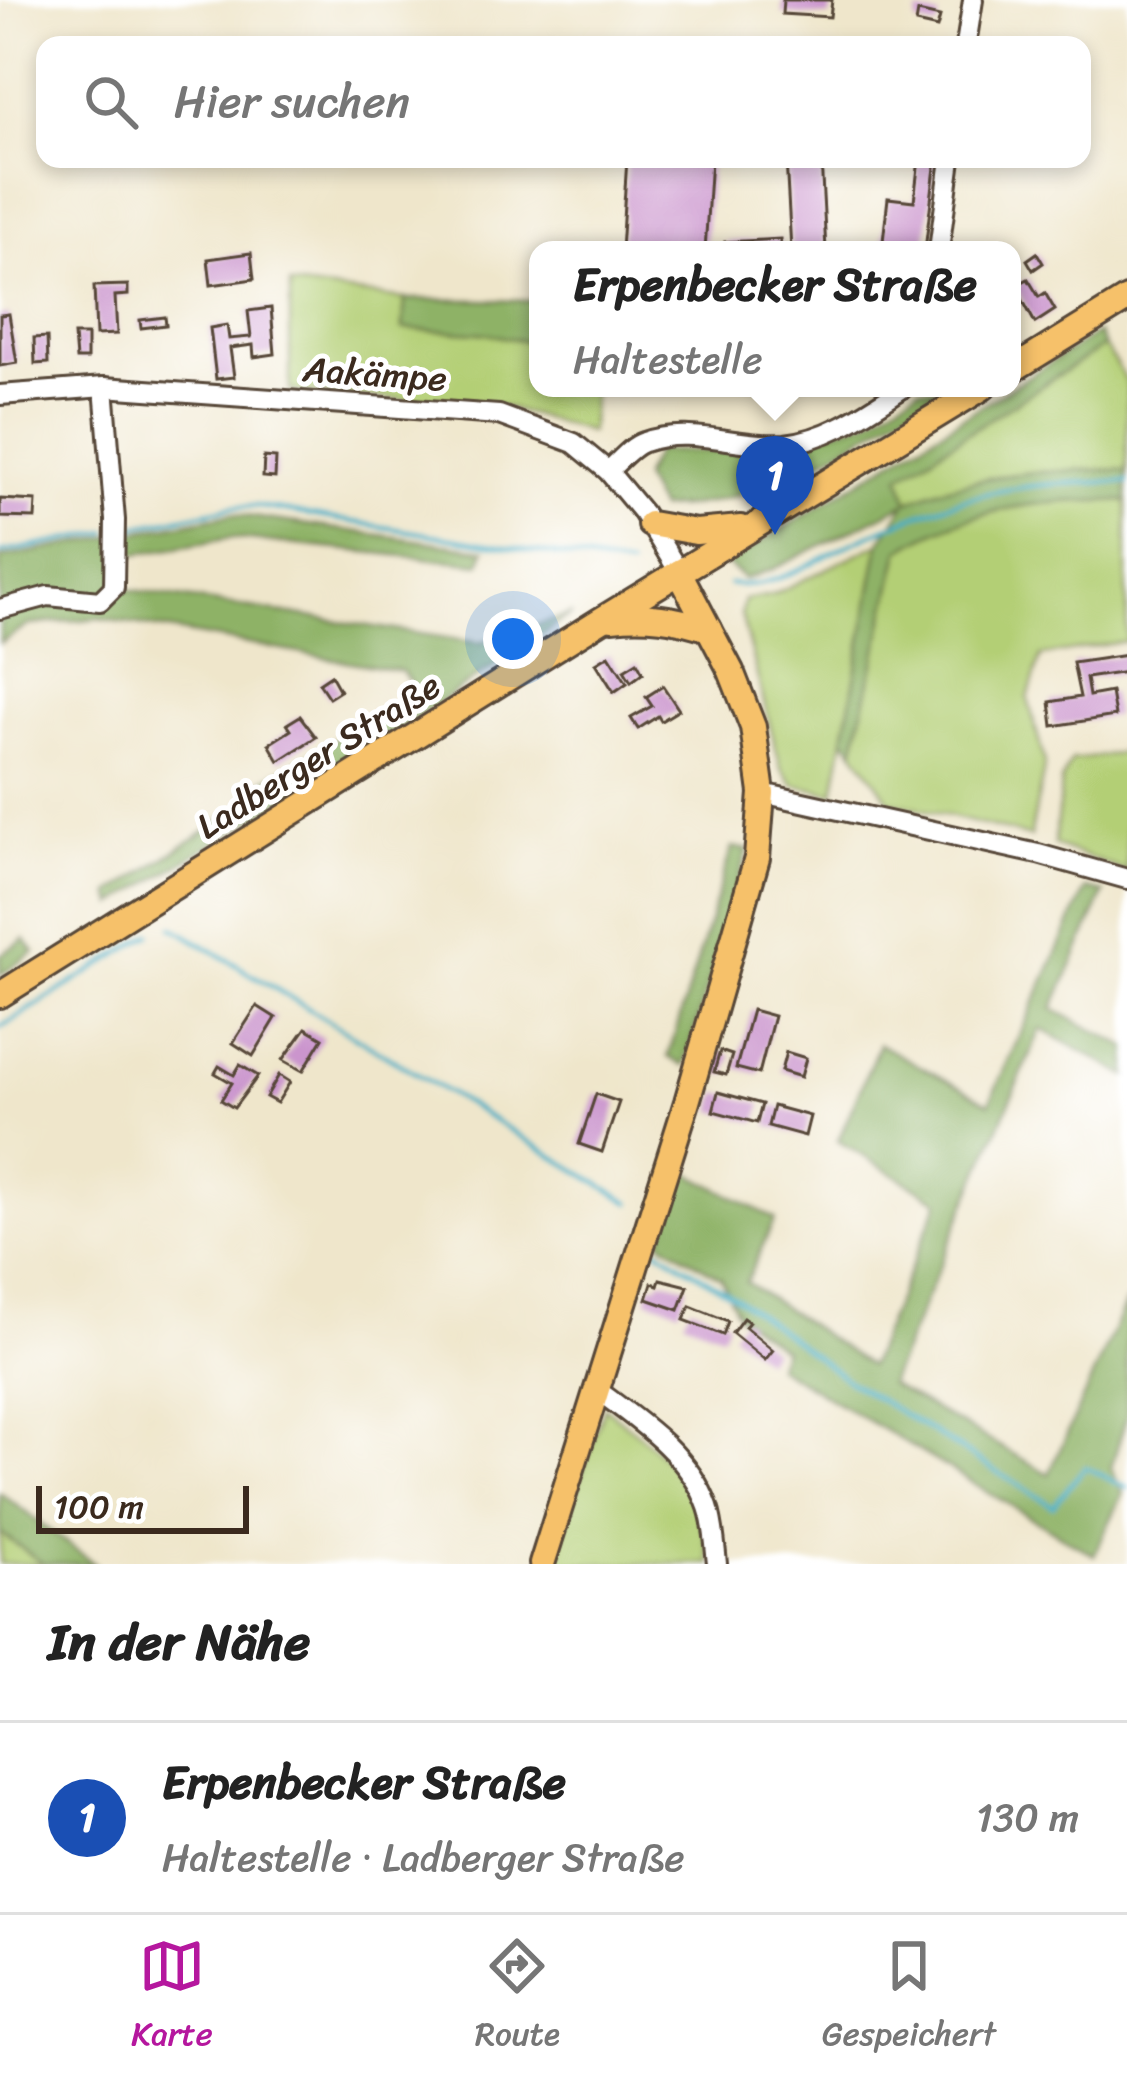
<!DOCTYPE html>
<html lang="de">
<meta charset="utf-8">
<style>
body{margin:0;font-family:Sriracha,sans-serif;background:#f2f2f2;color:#222}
.scale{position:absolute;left:36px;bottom:30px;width:213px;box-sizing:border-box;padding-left:12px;border:6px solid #3b2a1e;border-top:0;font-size:33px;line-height:42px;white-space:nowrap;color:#3b2a1e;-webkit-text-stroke:9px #fff;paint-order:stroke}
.you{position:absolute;left:513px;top:639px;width:42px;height:42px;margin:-30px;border:9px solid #fff;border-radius:50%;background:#1a73e8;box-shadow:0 0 0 18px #1a73e833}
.badge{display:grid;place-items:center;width:78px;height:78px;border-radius:50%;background:#b5179e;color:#fff;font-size:39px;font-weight:700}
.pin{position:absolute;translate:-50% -99px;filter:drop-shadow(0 3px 6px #0008)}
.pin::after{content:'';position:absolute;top:63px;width:42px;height:36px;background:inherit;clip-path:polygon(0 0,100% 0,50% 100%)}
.popup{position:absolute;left:529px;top:241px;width:492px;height:156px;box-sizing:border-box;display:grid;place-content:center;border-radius:24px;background:#fff;filter:drop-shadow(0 3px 9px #0005);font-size:39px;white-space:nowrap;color:#767676}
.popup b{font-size:45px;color:#222}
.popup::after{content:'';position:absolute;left:50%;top:100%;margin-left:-24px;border:24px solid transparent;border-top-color:#fff}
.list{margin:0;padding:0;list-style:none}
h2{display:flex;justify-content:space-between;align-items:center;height:156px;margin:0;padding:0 48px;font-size:51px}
h2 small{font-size:39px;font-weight:400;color:#767676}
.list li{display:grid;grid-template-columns:78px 1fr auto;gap:36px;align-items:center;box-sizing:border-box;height:192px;padding:0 48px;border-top:3px solid #e0e0e0}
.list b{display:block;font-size:45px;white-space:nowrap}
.list p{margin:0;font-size:39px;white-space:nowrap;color:#767676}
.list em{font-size:39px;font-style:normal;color:#767676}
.icon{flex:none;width:66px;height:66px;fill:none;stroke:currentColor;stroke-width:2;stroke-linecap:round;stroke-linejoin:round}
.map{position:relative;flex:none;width:1127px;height:1564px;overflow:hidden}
.search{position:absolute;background:#fff;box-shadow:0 6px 18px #0003;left:36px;right:36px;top:36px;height:132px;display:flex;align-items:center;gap:30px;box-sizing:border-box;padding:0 42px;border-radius:24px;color:#767676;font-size:45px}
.sheet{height:348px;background:#fff}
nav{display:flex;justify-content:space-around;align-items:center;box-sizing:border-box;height:168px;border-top:3px solid #e0e0e0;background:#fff;font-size:33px;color:#767676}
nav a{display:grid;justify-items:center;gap:6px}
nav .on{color:#b5179e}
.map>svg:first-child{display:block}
</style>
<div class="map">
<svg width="1127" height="1564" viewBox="0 0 1127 1564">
<rect width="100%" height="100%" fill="#fff"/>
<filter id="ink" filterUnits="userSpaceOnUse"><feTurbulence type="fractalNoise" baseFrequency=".00833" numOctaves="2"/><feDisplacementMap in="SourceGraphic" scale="24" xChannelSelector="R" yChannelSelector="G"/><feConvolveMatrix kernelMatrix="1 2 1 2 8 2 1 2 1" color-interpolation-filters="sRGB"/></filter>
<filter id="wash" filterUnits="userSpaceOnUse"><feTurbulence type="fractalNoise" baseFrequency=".004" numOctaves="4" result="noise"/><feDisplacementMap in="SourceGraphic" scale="48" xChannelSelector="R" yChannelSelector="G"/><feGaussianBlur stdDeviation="2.7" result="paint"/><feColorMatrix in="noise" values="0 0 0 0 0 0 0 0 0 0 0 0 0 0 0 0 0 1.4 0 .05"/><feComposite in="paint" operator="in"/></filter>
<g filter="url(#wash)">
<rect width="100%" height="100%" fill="#efe6cb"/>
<g fill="#b3cf75" stroke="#777c4a" stroke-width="3">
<polygon points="290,285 405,299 403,328 483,333 538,344 538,388 593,388 590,432 505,407 290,391"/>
<path d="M1104,346L1127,381V470C1053,470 976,471 908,502L900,475Z"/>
<path d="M1066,499L1127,501V641L1041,656L1028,698L1045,764L1030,837L890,801L854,750L900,550C954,515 1004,509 1066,499Z"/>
<polygon points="880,543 834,793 794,785 781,768 741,614 744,600 772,595"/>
<polygon points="1127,752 1127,872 1054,845 1062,779 1072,760"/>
<path d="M604,1407C665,1451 700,1487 710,1564H552Z"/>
<polygon points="0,1533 44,1564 0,1564"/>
</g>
<g fill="#8eb266" stroke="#646e42" stroke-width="3">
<polygon points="405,299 538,301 538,344 483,333 403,329"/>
<path d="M1098,333L1104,346L900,476L908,501C977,472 1053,469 1127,470V501C1048,499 967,506 900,550L854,750L844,738L880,543L906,503L773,569L744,579L726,564Z"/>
<path d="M919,388H939C853,443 765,505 659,509L642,478L656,451H757L867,421Z"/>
<polygon points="232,514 485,550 480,564 231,538 129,555 126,589 480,643 572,614 425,712 114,905 111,894 242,806 257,784 417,693 402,671 100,618 29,625 0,643 0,558"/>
<polygon points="732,847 748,850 684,1066 668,1057"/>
<polygon points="1086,889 1104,893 1053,1009 1127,1047 1127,1076 1041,1029 889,1384 1049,1474 1127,1300 1127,1415 1111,1468 1123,1494 1094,1555 776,1366 783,1349 738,1315 721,1278 661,1241 683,1170 775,1219 746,1282 869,1366 939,1201 838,1141 879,1044 989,1103"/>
<polygon points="25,939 35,952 0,975 0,955"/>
<polygon points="0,1493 95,1564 44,1564 0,1533"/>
</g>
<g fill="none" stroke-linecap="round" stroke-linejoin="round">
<g stroke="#45aec4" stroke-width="4.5">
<polyline points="120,530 232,507 256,506 629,567"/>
<polyline points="0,553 108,532"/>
<path d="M729,584C777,591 815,558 858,540C891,525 927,510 962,500C1014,484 1072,482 1127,482"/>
<polyline points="173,927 631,1203"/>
<polyline points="0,1028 151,934"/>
<polyline points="656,1248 738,1299 847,1380 1053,1506 1085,1467 1127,1488"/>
</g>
</g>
<g id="blocks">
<g fill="#cb95cd">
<polygon points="783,0 832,0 830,17 782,14"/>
<polygon points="918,12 940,17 937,28 916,23"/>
<polygon points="627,159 711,159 705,250 621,250"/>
<polygon points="786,159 821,159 826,250 791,250"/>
<polygon points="919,159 936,159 925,250 882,250 888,198 914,201"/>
<polygon points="780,239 780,250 726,250 725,242"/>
<polygon points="251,253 254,279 211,285 208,259"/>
<polygon points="1037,253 1043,263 1033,270 1027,260"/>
<polygon points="1028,279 1039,297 1045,293 1055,310 1035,323 1015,286"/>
<polygon points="128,285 128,295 115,296 117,334 96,335 94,286"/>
<polygon points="271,308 275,354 254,357 253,345 230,348 234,377 216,379 210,328 227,325 229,339 251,337 248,311"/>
<polygon points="9,314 17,363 0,366 0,315"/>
<polygon points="165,317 166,325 141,328 140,320"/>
<polygon points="74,335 87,335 87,359 76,359"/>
<polygon points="47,337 48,363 35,364 34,338"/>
<polygon points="264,457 276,458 275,478 263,477"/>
<polygon points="0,499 36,501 35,518 0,517"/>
<polygon points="609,655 627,683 614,692 596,663"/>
<polygon points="1127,655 1127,672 1086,678 1089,696 1111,692 1115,716 1053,726 1050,702 1080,697 1073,663"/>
<polygon points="637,662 643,673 631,682 624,670"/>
<polygon points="331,675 340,691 329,698 319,683"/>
<polygon points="663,686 679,710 661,721 658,716 638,729 631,718 652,706 646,697"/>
<polygon points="300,716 316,737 279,761 269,744 291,730 287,724"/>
<polygon points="257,1006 276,1018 253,1056 233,1043"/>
<polygon points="752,1010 774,1016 759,1074 736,1068"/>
<polygon points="306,1028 323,1038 303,1071 283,1060"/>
<polygon points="720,1051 732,1055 726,1075 714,1072"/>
<polygon points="786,1052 806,1058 801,1077 781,1071"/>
<polygon points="240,1065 258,1076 234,1108 221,1100 232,1083 215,1073 219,1066 234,1075"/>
<polygon points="279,1075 290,1082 277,1103 266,1097"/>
<polygon points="718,1092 762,1104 757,1123 713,1111"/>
<polygon points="596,1094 619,1102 602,1152 579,1144"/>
<polygon points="773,1106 810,1116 805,1136 768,1126"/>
<polygon points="660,1279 688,1286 679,1310 647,1299 652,1283 658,1285"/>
<polygon points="690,1306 728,1321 723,1335 684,1320"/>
<polygon points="743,1318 749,1322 745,1327 773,1350 765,1360 732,1333"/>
</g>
</g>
</g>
<g filter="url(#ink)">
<use href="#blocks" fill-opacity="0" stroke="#564638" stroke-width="3"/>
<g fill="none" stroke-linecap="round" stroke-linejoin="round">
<g stroke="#564638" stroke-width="24">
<g id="minor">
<polyline points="966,45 973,0"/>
<polyline points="939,250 951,159"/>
<polyline points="0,395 104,387 499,415 574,443 608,471 643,513 679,572"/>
<path d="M608,471C619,462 631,446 644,442C690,425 738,448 785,444C830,439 866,412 903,388"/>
<polyline points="0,609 48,596 100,601 114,587 115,520 104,387"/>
<polyline points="762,793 1038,854 1127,879"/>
<path d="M597,1390C639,1421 690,1455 708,1507C714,1524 715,1546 717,1564"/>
</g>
</g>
<g stroke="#564638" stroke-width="30">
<g id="major">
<polyline points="1012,370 1127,299"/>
<polyline points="650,524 696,532 741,528"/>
<path d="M612,618C647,614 675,618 709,629"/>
<polyline points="0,995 601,620 982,388"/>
<polyline points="542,1564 687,1102 757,858 762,793 753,727 731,671 679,572"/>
</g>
</g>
<use href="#minor" stroke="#fff" stroke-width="18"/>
<use href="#major" stroke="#f6c16b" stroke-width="24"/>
</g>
</g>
<g text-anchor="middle" stroke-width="10" stroke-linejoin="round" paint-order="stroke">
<g font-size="36" fill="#3b2a1e" stroke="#fff">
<text transform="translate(375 373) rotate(4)" y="13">Aakämpe</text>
<text transform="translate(318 755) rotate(-32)" y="13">Ladberger Straße</text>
</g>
</g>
</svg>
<div class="scale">100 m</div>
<div class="you"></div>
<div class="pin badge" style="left:775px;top:535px;background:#1a4fb4">1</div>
<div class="popup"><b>Erpenbecker Straße</b>Haltestelle</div>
<div class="search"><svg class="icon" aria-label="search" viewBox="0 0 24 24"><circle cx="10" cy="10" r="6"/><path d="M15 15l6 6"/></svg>Hier suchen</div>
</div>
<section class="sheet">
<h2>In der Nähe<small></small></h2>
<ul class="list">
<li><span class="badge" style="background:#1a4fb4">1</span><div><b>Erpenbecker Straße</b><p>Haltestelle · Ladberger Straße</p></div><em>130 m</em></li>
</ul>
</section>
<nav>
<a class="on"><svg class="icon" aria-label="map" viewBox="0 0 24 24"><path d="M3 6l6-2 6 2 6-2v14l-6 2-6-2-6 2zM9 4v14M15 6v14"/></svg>Karte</a>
<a><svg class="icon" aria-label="directions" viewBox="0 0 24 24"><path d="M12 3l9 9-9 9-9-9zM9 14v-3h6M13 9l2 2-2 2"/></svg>Route</a>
<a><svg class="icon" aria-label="saved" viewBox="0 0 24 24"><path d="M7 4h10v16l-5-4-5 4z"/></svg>Gespeichert</a>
</nav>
